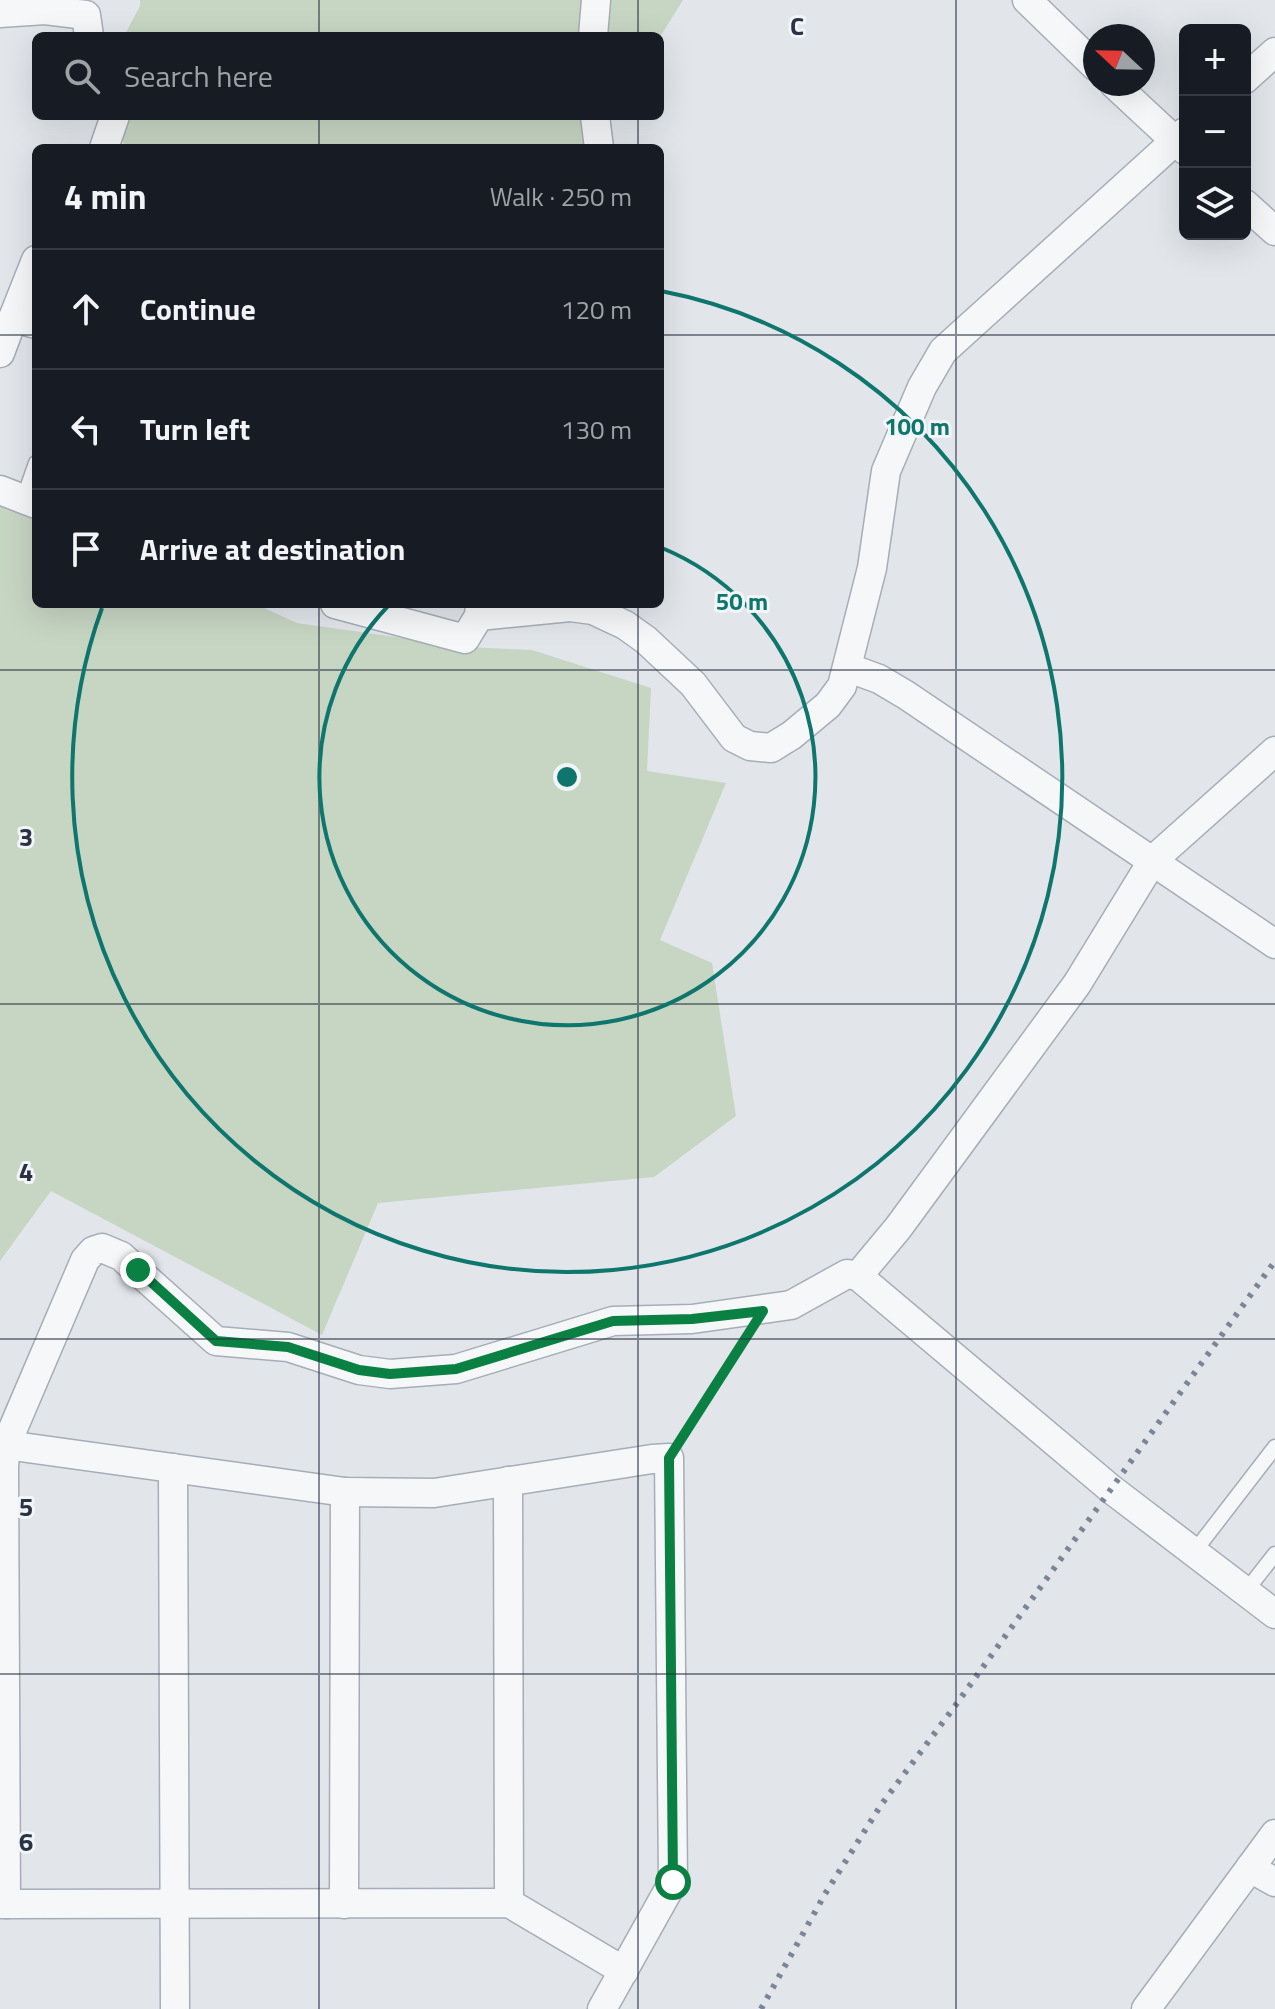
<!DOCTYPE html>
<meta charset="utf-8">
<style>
body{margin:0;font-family:"Titillium Web",sans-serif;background:#20242c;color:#f1f3f6}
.controls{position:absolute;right:24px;top:24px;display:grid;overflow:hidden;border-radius:12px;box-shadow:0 8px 32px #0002}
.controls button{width:72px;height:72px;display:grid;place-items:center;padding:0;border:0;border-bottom:2px solid #363941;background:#171b24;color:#f1f3f6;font:40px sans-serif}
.compass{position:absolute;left:1083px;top:24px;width:72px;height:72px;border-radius:50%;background:#171b24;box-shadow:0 8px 32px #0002;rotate:292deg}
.stop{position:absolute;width:24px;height:24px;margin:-18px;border:6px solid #0b8043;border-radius:50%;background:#fff}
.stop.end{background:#0b8043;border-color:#fff;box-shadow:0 2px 8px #0008}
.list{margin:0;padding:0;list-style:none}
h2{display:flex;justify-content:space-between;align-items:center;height:104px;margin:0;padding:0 32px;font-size:34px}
h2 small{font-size:26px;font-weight:400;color:#9ea1a6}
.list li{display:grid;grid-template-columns:52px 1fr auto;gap:24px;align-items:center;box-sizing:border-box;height:120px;padding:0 32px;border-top:2px solid #363941}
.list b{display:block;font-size:30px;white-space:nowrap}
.list em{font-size:26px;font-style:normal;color:#9ea1a6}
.icon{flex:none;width:44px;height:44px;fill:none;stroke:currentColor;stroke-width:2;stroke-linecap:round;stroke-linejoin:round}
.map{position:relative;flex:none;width:1275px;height:2009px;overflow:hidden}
.search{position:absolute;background:#171b24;box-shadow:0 8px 32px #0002;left:32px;top:32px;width:632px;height:88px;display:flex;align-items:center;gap:20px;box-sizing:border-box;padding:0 28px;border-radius:12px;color:#9ea1a6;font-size:30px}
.panel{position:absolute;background:#171b24;box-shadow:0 8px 32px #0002;left:32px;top:144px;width:632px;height:464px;border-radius:12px}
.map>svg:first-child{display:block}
</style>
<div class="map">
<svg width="1275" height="2009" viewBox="0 0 1275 2009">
<rect width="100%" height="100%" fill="#e2e6eb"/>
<g fill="#c7d5c3">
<polygon points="140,0 683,0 660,37 124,36 140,6"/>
<polygon points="108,116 606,116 584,148 127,148"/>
<polygon points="0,502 36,513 36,604 255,604 297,623 466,647 532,650 651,688 647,771 726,783 660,940 712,963 736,1116 654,1177 378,1203 322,1335 51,1191 0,1261"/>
</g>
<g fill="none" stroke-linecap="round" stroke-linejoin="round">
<g stroke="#a7adb6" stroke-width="17">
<g id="lane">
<polyline points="23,500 36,463"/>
<polyline points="1194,1552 1275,1447"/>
<polyline points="1246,1591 1275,1554"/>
</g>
</g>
<g stroke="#a7adb6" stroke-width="31">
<g id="street">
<polyline points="1027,0 1095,66"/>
<polyline points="0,13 45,10 86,15 89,36"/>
<polyline points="593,36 596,0"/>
<polyline points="1245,79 1275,52"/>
<polyline points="1114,84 1185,150"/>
<polyline points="595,116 599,148"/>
<polyline points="104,148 115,116"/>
<polyline points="1245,204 1275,231"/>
<polyline points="13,318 36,260"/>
<polyline points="0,353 13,318 36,324"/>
<polyline points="0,490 36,504"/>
<polyline points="335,604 465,639 479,616"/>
<polyline points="480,604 479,616 570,607 593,610 625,625 646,640 693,684 734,738 750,746 771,748 792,735 828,705 842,686 872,568 886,471 922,387 943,351 1185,132"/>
<polyline points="849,668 879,679 906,695 1275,944"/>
<polyline points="858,1276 898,1228 1077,984 1153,860 1275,751"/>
<polyline points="0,1444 345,1492 434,1493 652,1459 669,1458 673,1882 602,2009"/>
<polyline points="173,1468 175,2009"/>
<polyline points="508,1481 509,1903"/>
<polyline points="1250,1868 1275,1882"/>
<polyline points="0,1904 509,1903 624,1971"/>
<polyline points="6,1904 4,1466 6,1445 85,1260 93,1251 102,1248 121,1256 216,1341 288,1347 359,1370 390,1374 456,1369 613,1321 692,1319 791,1305 847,1274 858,1276 1111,1489 1275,1614"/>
<polyline points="344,1904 345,1492"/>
<polyline points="1146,2009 1275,1834"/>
</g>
</g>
<polyline stroke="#c0c4ca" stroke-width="5" stroke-dasharray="6 6" stroke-linecap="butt" points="685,1434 744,1341"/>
<use href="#lane" stroke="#f5f7f9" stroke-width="14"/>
<use href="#street" stroke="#f5f7f9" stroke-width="28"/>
<polyline stroke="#7b8596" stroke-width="6" stroke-dasharray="4 8" stroke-linecap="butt" points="761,2009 825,1894 881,1805 955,1706 1275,1261"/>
</g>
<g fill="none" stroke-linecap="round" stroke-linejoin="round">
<polyline stroke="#0b8043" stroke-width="10" points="138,1270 216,1341 288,1347 359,1370 390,1374 456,1369 613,1321 692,1319 763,1311 669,1458 673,1882"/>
</g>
<path fill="none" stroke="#293344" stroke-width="2" stroke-opacity="0.55" d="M319,0V36M638,0V36M956,0V2009M319,116V148M638,116V148M0,335H36M660,335H1275M319,604V2009M638,604V2009M0,670H1275M0,1004H1275M0,1339H1275M0,1674H1275"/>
<g fill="none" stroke="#0f766e" stroke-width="4">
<path d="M662 548A248 248 0 1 1 389 605"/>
<path d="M661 291A495 495 0 1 1 102 608"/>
</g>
<g font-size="26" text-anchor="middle" font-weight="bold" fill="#293344" stroke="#f2f5f8" stroke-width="6" stroke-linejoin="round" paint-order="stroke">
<text x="797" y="35">C</text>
<text x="26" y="846">3</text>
<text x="26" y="1181">4</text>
<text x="26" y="1516">5</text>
<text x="26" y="1851">6</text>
</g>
<circle cx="567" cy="777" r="12" fill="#0f766e" stroke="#f2f5f8" stroke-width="4"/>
<g font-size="24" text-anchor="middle" font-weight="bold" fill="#0f766e" stroke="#f2f5f8" stroke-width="6" stroke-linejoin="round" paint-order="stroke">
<text x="917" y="435">100 m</text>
<text x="742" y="610">50 m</text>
</g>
</svg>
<div class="controls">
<button>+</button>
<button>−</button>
<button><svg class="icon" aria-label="layers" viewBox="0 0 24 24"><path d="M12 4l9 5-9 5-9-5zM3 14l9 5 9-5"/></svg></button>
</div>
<svg class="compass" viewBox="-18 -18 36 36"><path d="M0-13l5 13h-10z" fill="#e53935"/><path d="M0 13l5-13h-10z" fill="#9ea1a6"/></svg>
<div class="stop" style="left:673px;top:1882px"></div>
<div class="stop end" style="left:138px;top:1270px"></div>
<div class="search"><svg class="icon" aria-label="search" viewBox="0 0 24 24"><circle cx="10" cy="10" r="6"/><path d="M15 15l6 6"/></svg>Search here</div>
<section class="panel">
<h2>4 min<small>Walk · 250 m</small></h2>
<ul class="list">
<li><svg class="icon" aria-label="ahead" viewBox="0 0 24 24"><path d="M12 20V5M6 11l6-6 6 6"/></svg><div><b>Continue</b></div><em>120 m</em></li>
<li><svg class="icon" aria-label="left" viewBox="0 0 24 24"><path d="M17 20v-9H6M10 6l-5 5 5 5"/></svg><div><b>Turn left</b></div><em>130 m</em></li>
<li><svg class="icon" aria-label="arrive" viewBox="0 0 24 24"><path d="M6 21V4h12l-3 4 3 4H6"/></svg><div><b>Arrive at destination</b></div></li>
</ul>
</section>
</div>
